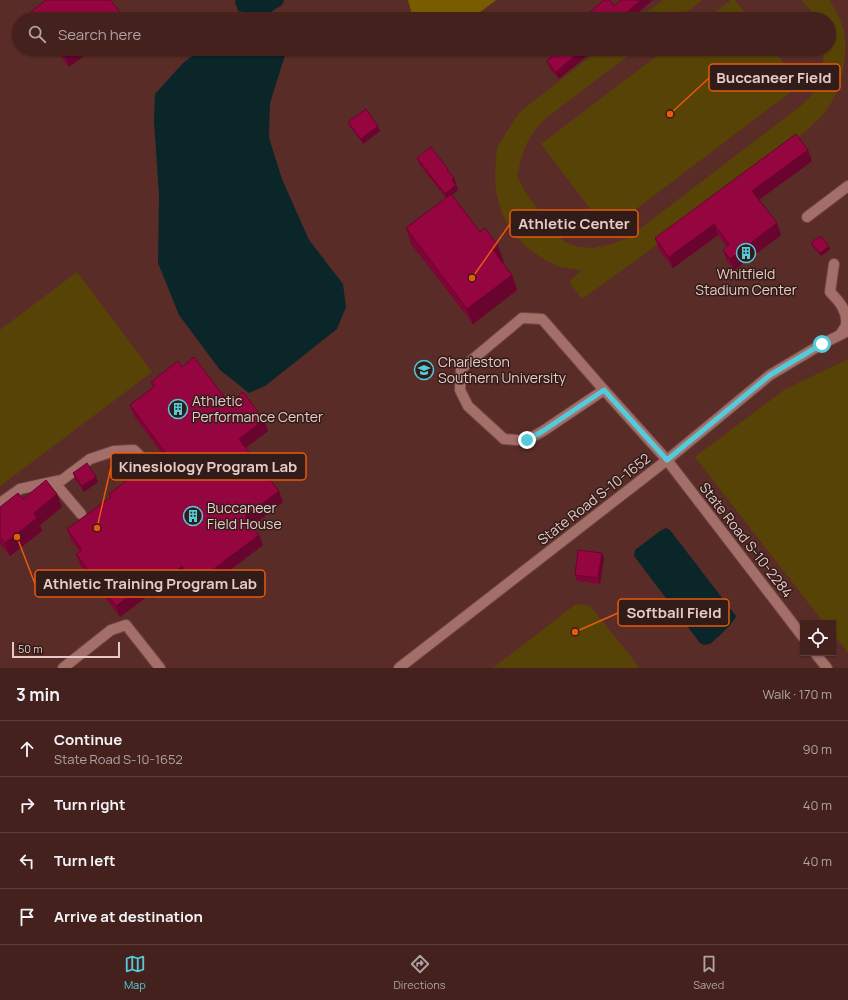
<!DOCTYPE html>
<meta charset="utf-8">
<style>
body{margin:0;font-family:Manrope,sans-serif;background:#4b2926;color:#f1f3f6}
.controls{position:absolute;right:12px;bottom:12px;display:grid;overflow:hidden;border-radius:0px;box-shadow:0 1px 3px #0004}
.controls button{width:36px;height:36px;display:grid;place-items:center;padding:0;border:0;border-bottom:1px solid #5c3e3b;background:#44211d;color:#f1f3f6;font:20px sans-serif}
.scale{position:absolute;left:12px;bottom:10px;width:108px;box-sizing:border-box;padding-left:4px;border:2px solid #e7c9c5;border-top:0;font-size:11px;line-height:14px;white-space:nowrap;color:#e7c9c5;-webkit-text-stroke:3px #311c19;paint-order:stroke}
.stop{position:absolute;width:12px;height:12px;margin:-9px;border:3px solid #53cbda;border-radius:50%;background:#fff}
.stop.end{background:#53cbda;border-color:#fff;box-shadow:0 1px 4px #0008}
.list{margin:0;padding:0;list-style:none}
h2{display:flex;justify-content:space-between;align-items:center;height:52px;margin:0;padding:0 16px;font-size:17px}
h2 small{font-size:13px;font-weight:400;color:#afa3a4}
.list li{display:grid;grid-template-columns:26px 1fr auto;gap:12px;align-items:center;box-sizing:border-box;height:56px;padding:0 16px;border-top:1px solid #5c3e3b}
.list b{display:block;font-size:15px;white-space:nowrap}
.list p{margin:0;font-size:13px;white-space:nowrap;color:#afa3a4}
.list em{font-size:13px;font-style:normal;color:#afa3a4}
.icon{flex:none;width:22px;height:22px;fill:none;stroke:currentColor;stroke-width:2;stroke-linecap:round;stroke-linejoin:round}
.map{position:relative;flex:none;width:848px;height:668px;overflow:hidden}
.search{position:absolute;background:#44211d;box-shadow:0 1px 3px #0004;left:12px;right:12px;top:12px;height:44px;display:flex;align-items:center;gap:10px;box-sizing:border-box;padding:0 14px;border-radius:22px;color:#afa3a4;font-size:15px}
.sheet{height:276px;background:#44211d}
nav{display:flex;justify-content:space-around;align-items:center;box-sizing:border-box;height:56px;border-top:1px solid #5c3e3b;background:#44211d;font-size:11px;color:#afa3a4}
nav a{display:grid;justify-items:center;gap:2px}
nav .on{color:#53cbda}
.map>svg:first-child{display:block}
</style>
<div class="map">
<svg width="848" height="668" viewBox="0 0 848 668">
<rect width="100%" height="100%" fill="#5a2c27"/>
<g fill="#584307">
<polygon points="663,0 702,0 677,19 638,19"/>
<polygon points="731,0 735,0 750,19 706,19"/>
<path d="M802,0H829C835,9 841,20 844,31C848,58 842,89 826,111C820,119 812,125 806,131L650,250L582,299L569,282L582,270L560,267L545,260L525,246L511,230L502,214L496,192L495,173L497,148L508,130L520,112L600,49H637L545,119L534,131L527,143L521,158L517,176L524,190L538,210L564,242L579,247L593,248L611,244L628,238L798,108C802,105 806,101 810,97C820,84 824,66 824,49H829V19H817L815,16Z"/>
<polygon points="666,49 773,49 800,85 607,231 541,144"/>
<polygon points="77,272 152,372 0,486 0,330"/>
<polygon points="848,359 848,653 833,634 833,623 824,623 695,457 784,390"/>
<polygon points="576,604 590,606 629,654 639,668 493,668"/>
</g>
<polygon fill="#7a5c00" points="408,0 496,0 471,19 419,19 412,15"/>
<g fill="#0a2629">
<polygon points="236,0 284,0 282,5 264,16 238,11 235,2"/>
<polygon points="202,49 287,49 270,103 269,138 282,179 309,240 343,284 346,307 337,329 265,386 249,393 220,370 179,315 158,263 159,195 154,121 155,94 183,63"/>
<path d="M666,528L670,530L736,616C735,622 715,640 710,644C709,644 704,645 704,645L700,643L634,556L635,550L660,531Z"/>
</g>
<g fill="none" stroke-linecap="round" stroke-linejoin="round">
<g stroke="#704946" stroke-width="12">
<g id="minor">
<polyline points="807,217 848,186"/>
<path d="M834,264L830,292C839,301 848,311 846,325C845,328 841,333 840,335"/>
<polyline points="604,390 543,431 527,440 516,440 504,439 468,406 460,390 461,369 522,318 542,319 604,390 667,460 803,637"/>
<polyline points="54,482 81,514"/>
<polyline points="0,503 20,489 47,483 62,480 90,459 114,451 134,450 150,466"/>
<polyline points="815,653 827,668"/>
<polyline points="63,668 111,630 126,625 160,668"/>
<polyline points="399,668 667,460 770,375 822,344 848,331"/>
</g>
</g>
<use href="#minor" stroke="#a46f69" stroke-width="10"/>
</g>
<g fill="#800537">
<polygon points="31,12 123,19 34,19"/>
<polygon points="55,49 93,49 69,67"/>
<polygon points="549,49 595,49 559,79 550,69 547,61 552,56"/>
<polygon points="348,122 380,131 363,144 350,127"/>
<polygon points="808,150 812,161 759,200 777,223 781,235 734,270 727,261 723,250 727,247 718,235 673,268 659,250 655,238"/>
<polygon points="417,158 448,169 450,173 454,178 458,190 452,195 504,262 502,263 512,275 517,290 473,324 411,244 406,228 446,198 419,164"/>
<polygon points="811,243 830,249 821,256 812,246"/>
<polygon points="182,367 229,403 264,420 268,431 245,448 283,502 252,526 263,545 199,594 186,577 173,587 171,584 152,599 149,595 120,617 80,565 76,554 80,552 71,540 67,529 110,498 109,494 162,454 134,416 130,405 153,388 151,382"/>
<polygon points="73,473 98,482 84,492 75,479"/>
<polygon points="23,499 62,507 40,525 42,531 10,556 0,544 0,507"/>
<polygon points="604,558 600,584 577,581 575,575"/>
</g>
<g fill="#68042d">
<polygon points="641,0 653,0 631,19 619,19"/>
<polygon points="121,14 123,19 114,19"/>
<polygon points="74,49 93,49 69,67 65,56"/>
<polygon points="583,49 595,49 559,79 556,72"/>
<polygon points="378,126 380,131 363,144 361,139"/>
<polygon points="808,150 812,161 756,202 752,191"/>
<polygon points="454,178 456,184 455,186 452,180"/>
<polygon points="456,185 458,190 447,199 445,194"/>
<polygon points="777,223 781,235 734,270 730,259"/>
<polygon points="714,224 718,235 673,268 669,257"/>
<polygon points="498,246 504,262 498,265 493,250"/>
<polygon points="829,246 830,249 821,256 820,253"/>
<polygon points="512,275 517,290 473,324 467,309"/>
<polygon points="264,420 268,431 243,450 239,439"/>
<polygon points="96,477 98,482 84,492 82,486"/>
<polygon points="279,491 283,502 249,528 245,517"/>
<polygon points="57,494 62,507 40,525 42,531 10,556 5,543 34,513"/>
<polygon points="259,535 263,545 199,594 195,583"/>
<polygon points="602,553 604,558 600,584 598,578"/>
<polygon points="182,566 186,577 173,587 169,576"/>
<polygon points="167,573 171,584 152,599 148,588"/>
<polygon points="145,584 149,595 120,617 116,606"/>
</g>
<g fill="#950640" stroke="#68042d">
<polygon points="46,0 111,0 121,14 114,19 37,19 31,12"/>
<polygon points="604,0 610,0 614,6 621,0 641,0 619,19 582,19"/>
<polygon points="60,49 74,49 65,56"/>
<polygon points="550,49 583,49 556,72 547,61 554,55"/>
<polygon points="366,109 378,126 361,139 348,122"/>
<polygon points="796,134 808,150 752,191 777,223 730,259 723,250 729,244 714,224 669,257 655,238"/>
<polygon points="431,147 448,169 447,170 454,178 452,180 456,185 445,194 417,158"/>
<polygon points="451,194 480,232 485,228 498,246 493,250 512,275 467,309 406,228"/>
<polygon points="820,236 829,246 820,253 811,243"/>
<polygon points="194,357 229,403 243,392 264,420 239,439 279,491 245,517 259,535 195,583 182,566 169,576 167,573 148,588 145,584 116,606 76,554 82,550 67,529 111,497 109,494 165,452 130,405 155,386 151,382 178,361 182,367"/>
<polygon points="87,463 96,477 82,486 73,473"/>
<polygon points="46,480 57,494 34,513 37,518 5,543 0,537 0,507 18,493 23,499"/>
<polygon points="578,550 602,553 598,578 575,575"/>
</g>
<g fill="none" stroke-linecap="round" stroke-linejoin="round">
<polyline stroke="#53cbda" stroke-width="5" points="527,440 543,431 604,390 667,460 770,375 822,344"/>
</g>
<defs>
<g id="building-ring" transform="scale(1)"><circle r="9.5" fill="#311c19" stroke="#53cbda" stroke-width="1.5"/><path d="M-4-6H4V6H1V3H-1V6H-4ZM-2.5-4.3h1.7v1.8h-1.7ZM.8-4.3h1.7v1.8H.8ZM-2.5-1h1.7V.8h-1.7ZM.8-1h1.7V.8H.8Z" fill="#53cbda"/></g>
<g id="university-ring" transform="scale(1)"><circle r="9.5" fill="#311c19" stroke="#53cbda" stroke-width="1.5"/><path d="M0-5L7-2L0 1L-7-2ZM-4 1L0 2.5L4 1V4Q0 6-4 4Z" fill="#53cbda"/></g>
</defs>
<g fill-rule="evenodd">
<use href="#building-ring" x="746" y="253"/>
<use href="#university-ring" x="424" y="370"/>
<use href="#building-ring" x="178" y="409"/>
<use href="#building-ring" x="193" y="516"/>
</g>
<g text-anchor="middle" stroke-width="3" stroke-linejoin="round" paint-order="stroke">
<g font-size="14" fill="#e7c9c5" stroke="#311c19" text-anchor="start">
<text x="746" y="279" text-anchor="middle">Whitfield<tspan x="746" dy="16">Stadium Center</tspan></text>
<text x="438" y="367">Charleston<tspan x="438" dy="16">Southern University</tspan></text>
<text x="192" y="406">Athletic<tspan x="192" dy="16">Performance Center</tspan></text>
<text x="207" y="513">Buccaneer<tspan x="207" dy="16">Field House</tspan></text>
</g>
<g font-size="14" fill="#e7c9c5" stroke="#311c19">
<text transform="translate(594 499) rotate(-38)" y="5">State Road S-10-1652</text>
<text transform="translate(746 540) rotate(52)" y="5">State Road S-10-2284</text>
</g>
</g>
<path fill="none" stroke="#e8590c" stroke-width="1.5" d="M670 114L709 78M472 278L510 224M97 528L111 467M17 537L35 584M575 632L618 613"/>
<g fill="#e8590c" stroke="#311c19" stroke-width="1.5">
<circle cx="670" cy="114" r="4"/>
<circle cx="472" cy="278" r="4"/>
<circle cx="97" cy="528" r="4"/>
<circle cx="17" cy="537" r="4"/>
<circle cx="575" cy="632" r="4"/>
</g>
<g fill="#311c19" stroke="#e8590c" stroke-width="1.5">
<rect x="709" y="64" width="131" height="27" rx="4"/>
<rect x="510" y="210" width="128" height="27" rx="4"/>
<rect x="111" y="453" width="195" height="27" rx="4"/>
<rect x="35" y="570" width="230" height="27" rx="4"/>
<rect x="618" y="599" width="111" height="27" rx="4"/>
</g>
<g font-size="15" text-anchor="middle" font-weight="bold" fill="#e7c9c5">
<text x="774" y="83">Buccaneer Field</text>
<text x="574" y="229">Athletic Center</text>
<text x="208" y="472">Kinesiology Program Lab</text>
<text x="150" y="589">Athletic Training Program Lab</text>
<text x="674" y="618">Softball Field</text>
</g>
</svg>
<div class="controls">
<button><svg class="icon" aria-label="locate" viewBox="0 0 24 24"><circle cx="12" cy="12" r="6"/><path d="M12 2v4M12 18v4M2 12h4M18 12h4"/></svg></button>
</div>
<div class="scale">50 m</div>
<div class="stop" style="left:822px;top:344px"></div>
<div class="stop end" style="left:527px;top:440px"></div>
<div class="search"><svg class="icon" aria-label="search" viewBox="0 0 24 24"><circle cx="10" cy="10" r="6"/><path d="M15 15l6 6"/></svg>Search here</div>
</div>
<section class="sheet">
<h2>3 min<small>Walk · 170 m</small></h2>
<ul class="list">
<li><svg class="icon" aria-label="ahead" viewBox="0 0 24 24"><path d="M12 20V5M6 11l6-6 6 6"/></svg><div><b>Continue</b><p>State Road S-10-1652</p></div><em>90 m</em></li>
<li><svg class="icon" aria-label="right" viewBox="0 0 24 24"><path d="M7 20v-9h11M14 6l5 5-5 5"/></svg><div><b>Turn right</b></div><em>40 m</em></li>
<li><svg class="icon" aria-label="left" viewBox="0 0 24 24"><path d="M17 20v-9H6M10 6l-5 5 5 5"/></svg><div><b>Turn left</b></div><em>40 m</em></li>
<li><svg class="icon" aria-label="arrive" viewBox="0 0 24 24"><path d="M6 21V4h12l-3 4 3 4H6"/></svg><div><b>Arrive at destination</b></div></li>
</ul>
</section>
<nav>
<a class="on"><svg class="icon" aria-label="map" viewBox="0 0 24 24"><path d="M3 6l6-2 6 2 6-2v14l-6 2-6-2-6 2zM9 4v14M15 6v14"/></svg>Map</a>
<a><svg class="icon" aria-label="directions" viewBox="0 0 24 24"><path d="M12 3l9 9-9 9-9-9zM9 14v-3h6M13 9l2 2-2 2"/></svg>Directions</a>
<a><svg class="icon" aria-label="saved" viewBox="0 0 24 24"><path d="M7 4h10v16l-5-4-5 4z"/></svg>Saved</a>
</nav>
